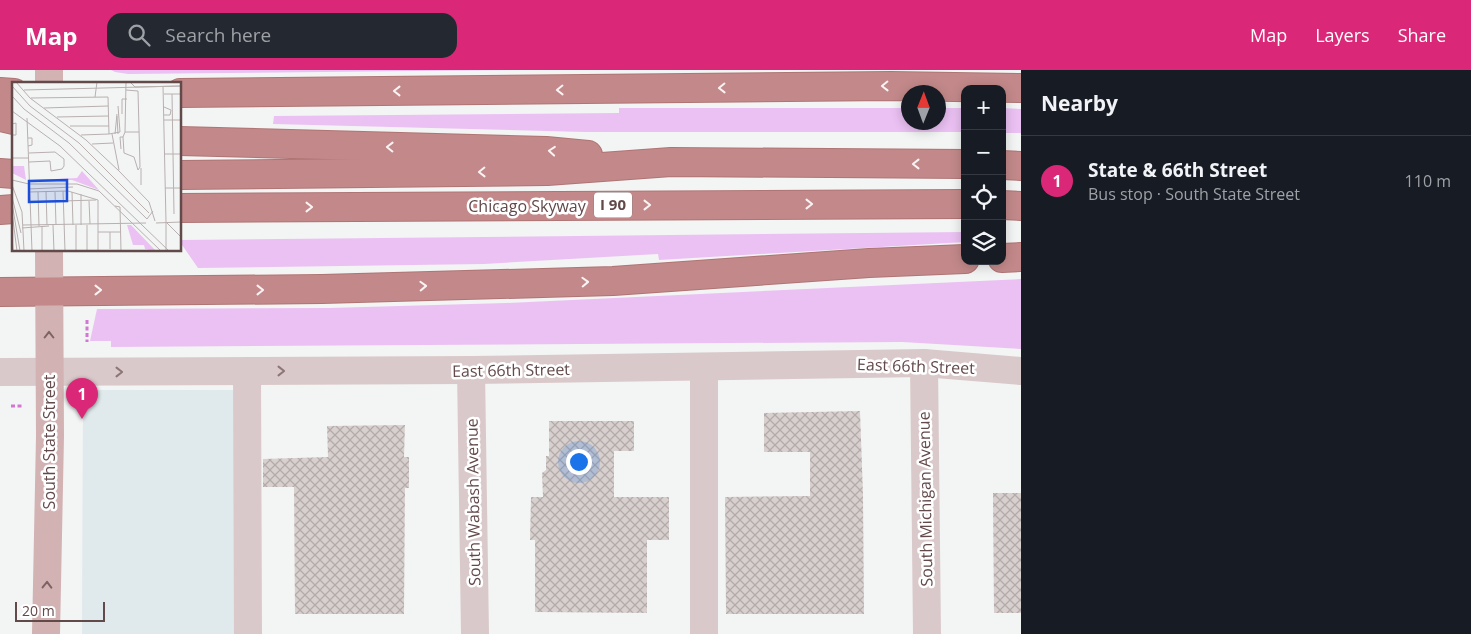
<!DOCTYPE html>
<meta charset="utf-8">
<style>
body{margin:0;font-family:"Open Sans",sans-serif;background:#242831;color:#f1f3f6}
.controls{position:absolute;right:15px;top:15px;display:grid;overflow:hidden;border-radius:10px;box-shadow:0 2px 12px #0003}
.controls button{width:45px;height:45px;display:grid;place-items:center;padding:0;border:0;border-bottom:1px solid #363941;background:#171b24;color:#f1f3f6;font:25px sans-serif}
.compass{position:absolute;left:901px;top:15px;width:45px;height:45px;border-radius:50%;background:#171b24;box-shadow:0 2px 12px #0003;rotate:1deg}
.scale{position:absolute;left:15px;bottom:12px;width:90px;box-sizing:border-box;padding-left:5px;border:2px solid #62494a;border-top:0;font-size:14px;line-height:18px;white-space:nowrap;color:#62494a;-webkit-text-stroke:4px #fff;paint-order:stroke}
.you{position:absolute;left:578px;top:391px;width:18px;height:18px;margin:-12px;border:4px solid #fff;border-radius:50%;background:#1a73e8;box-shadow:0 0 0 8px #1a73e833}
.badge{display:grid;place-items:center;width:32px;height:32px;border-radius:50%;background:#db2777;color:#fff;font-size:16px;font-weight:700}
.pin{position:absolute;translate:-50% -41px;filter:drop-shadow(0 1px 2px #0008)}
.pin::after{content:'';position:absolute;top:26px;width:18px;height:15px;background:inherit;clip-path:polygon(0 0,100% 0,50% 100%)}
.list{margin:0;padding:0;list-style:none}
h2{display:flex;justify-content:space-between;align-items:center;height:65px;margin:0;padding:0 20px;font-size:21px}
h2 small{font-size:16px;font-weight:400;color:#9ea1a6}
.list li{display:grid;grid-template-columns:32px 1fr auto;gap:15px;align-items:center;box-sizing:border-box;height:90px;padding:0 20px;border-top:1px solid #363941}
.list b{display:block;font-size:19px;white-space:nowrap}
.list p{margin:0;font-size:16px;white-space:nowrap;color:#9ea1a6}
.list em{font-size:16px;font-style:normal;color:#9ea1a6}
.icon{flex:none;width:28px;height:28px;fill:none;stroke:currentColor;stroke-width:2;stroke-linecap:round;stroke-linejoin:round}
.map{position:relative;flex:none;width:1021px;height:564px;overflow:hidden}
header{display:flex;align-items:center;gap:30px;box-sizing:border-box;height:70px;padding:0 25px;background:#db2777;color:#fff}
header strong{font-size:24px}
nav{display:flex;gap:28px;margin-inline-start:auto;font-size:18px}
.search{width:350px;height:45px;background:#242831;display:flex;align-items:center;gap:12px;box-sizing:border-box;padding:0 18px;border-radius:15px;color:#9ea1a6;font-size:19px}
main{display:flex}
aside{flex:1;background:#171b24}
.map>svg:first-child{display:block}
</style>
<header>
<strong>Map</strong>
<div class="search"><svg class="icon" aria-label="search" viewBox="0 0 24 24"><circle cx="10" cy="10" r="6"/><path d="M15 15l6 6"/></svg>Search here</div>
<nav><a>Map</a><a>Layers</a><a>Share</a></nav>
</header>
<main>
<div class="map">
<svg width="1021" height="564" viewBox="0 0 1021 564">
<defs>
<pattern id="building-cross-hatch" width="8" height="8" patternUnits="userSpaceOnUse" patternTransform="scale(1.25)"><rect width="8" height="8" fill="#d8d0cf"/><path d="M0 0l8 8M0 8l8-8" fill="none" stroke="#b3abaa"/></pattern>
</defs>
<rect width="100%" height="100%" fill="#f3f5f4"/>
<polygon fill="#e0e9ec" points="83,320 247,320 248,564 82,564"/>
<g fill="#ebc1f3">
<polygon points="111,0 513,0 128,4 115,2"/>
<polygon points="619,38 908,38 908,52 938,52 939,38 965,38 965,62 584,62 273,54 274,46 619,43"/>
<polygon points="1002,38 1021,39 1021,63 1002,63"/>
<polygon points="965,162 965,172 659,190 658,184 484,194 198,198 180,172 180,170"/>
<polygon points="1021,209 1021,279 902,272 111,277 111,271 90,271 97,239 329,238 506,233"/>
</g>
<g fill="url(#building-cross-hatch)">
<polygon points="860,341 863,425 864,544 726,544 725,427 810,426 810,382 764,382 764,343"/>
<polygon points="549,351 634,351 634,381 614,381 614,427 669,427 669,470 647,470 647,543 535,542 535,470 530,470 531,427 543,427 542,403 546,400 546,386 549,386"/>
<polygon points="405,355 404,387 409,387 409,418 405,418 404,544 295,544 294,417 263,417 263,389 328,387 327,356"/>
<polygon points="993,423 1021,423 1021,543 994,543"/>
</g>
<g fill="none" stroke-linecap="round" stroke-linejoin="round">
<g stroke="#af7474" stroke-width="30">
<g id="highway">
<polyline points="0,22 14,23"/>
<polyline points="180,23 891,16 1021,18"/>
<polyline points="0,47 14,50"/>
<polyline points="180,71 546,81 588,85"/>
<polyline points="1002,95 1021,96"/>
<polyline points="0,103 14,104"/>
<polyline points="180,105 547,101 671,92 965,94"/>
<polyline points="1002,135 1021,136"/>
<polyline points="180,138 965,134"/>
<polyline points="0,140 14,139"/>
<polyline points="1002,188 1021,187"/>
<polyline points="0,222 322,219 613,211 869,193 965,189"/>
</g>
</g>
<g stroke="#d176d3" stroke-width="3" stroke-dasharray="4 2.5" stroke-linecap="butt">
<polyline points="87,250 87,272"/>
<polyline points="11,336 22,336"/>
</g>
<g stroke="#dac9ca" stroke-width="28">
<polyline points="924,293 927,564"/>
<polyline points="704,297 704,564"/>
<polyline points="471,300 475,564"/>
<polyline points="247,301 248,564"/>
<polyline points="0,302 471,300 924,293 1021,301"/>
</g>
<g stroke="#d2b2b3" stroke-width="28">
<polyline points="49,0 49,14"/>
<polyline points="46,564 50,366 49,180"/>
</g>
<use href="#highway" stroke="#c3898a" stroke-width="28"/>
</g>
<defs><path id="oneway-chevron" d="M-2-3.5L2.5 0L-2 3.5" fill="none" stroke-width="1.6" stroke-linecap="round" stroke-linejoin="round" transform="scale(1.25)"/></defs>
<g stroke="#f9f3f3">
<use href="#oneway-chevron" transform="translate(885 16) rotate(179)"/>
<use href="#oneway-chevron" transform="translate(722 18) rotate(179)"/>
<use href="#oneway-chevron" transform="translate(560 20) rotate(179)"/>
<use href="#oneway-chevron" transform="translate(397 21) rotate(180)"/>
<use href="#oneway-chevron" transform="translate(390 77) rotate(-179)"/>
<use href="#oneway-chevron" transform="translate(552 81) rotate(-175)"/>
<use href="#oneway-chevron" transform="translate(916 94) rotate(-180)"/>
<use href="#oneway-chevron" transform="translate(482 102) rotate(179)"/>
<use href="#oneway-chevron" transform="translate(809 134)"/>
<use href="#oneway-chevron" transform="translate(647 135)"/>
<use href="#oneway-chevron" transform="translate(309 137)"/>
<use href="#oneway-chevron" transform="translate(585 212) rotate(-2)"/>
<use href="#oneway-chevron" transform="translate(423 216) rotate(-2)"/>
<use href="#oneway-chevron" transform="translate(98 220)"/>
<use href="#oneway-chevron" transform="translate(260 220)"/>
</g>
<g stroke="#7e6364">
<use href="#oneway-chevron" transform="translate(49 265) rotate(-90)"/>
<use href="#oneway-chevron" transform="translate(47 515) rotate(-89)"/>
</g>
<g stroke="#8c7677">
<use href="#oneway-chevron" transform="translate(281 301)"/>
<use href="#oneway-chevron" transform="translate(119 302)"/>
</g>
<g text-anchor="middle" stroke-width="5" stroke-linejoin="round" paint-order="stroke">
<rect fill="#fff" stroke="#918080" stroke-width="1" x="594" y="122.5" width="38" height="25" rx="4"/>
<g font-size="15" font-weight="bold" fill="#62494a">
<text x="613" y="140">I 90</text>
</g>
<g font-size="16" fill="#62494a" stroke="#fff">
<text x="527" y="142">Chicago Skyway</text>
<text transform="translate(916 296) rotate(2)" y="6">East 66th Street</text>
<text transform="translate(511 300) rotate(-1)" y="6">East 66th Street</text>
<text transform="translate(49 372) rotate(-90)" y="6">South State Street</text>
<text transform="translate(925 429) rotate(-91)" y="6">South Michigan Avenue</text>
<text transform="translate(473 432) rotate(-91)" y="6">South Wabash Avenue</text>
</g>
</g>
<g transform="translate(12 12)">
<rect width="169" height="169" fill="#f3f5f4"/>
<path d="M70,89L87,108L60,98H20L65,96ZM115,143H119L144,169L133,167L132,163H121Z" fill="#ebc1f3"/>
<path d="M0,84H12L14,98L0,91Z" fill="#ebc1f3"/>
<path fill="none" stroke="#b9b0b0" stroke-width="1" d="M4,0L18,16L74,58L107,89L137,120L143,139M118,0L123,5L169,4M0,4L18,24L67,61L137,131M151,4L154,140L169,155M12,8L169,4M114,8L126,9L128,85L126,88L122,75L112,71L111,55L113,50H127M152,12H169M160,12L162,132M0,14L12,27L57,61L135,137L141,129M83,15L85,0M19,16L96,15L97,52L108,50L106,24M152,25L159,28L158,33H152M32,26L96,24M0,29L48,64L157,169M110,32V17H115M105,34L106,52M45,35L96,34M15,36L20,169M152,38H169M0,42L4,41V53H0M58,44H97M113,50L114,0M100,52L107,88M103,52L105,32M69,53L97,52M16,56H20V63L16,64M80,62L101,61M109,67L108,55H111M17,71L43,70L52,77V84L50,87L39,89L38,79L17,80M153,72H169M0,76H16M129,86V103M0,98L17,102H65L87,109L149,169M0,103L10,130L12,169M153,106H169M16,107L61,105M34,109L35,143M51,109L53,169M16,110L56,109L86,118M26,110L27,144M43,110L44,143M60,110L61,143M69,112V143M0,115L9,151M86,118V169M77,119L78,142M17,120L84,118M0,121L8,169M103,124L108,125L109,169M0,130L5,169M154,140V169M144,141L169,140M11,143L134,141M41,143L42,169M64,143V169M75,143V169M30,144V169M10,146L37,144M86,150H109M98,150V167M0,152L1,169"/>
<path fill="#1d4ed8" fill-opacity="0.15" stroke="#1d4ed8" stroke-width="2.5" d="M55,98V119L17,120V99Z"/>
<rect width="169" height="169" fill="none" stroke="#62494a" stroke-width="2.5"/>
</g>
</svg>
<div class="controls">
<button>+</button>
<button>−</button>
<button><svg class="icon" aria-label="locate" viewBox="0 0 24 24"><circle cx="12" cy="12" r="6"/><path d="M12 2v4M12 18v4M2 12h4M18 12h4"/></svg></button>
<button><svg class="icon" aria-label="layers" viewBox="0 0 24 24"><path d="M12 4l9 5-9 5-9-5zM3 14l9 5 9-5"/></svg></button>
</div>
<svg class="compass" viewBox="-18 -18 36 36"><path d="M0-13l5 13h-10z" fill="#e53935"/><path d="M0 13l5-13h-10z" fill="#9ea1a6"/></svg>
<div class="scale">20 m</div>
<div class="you"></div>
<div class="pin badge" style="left:82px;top:349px">1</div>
</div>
<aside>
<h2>Nearby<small></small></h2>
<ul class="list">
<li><span class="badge">1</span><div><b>State &amp; 66th Street</b><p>Bus stop · South State Street</p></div><em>110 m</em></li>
</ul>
</aside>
</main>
